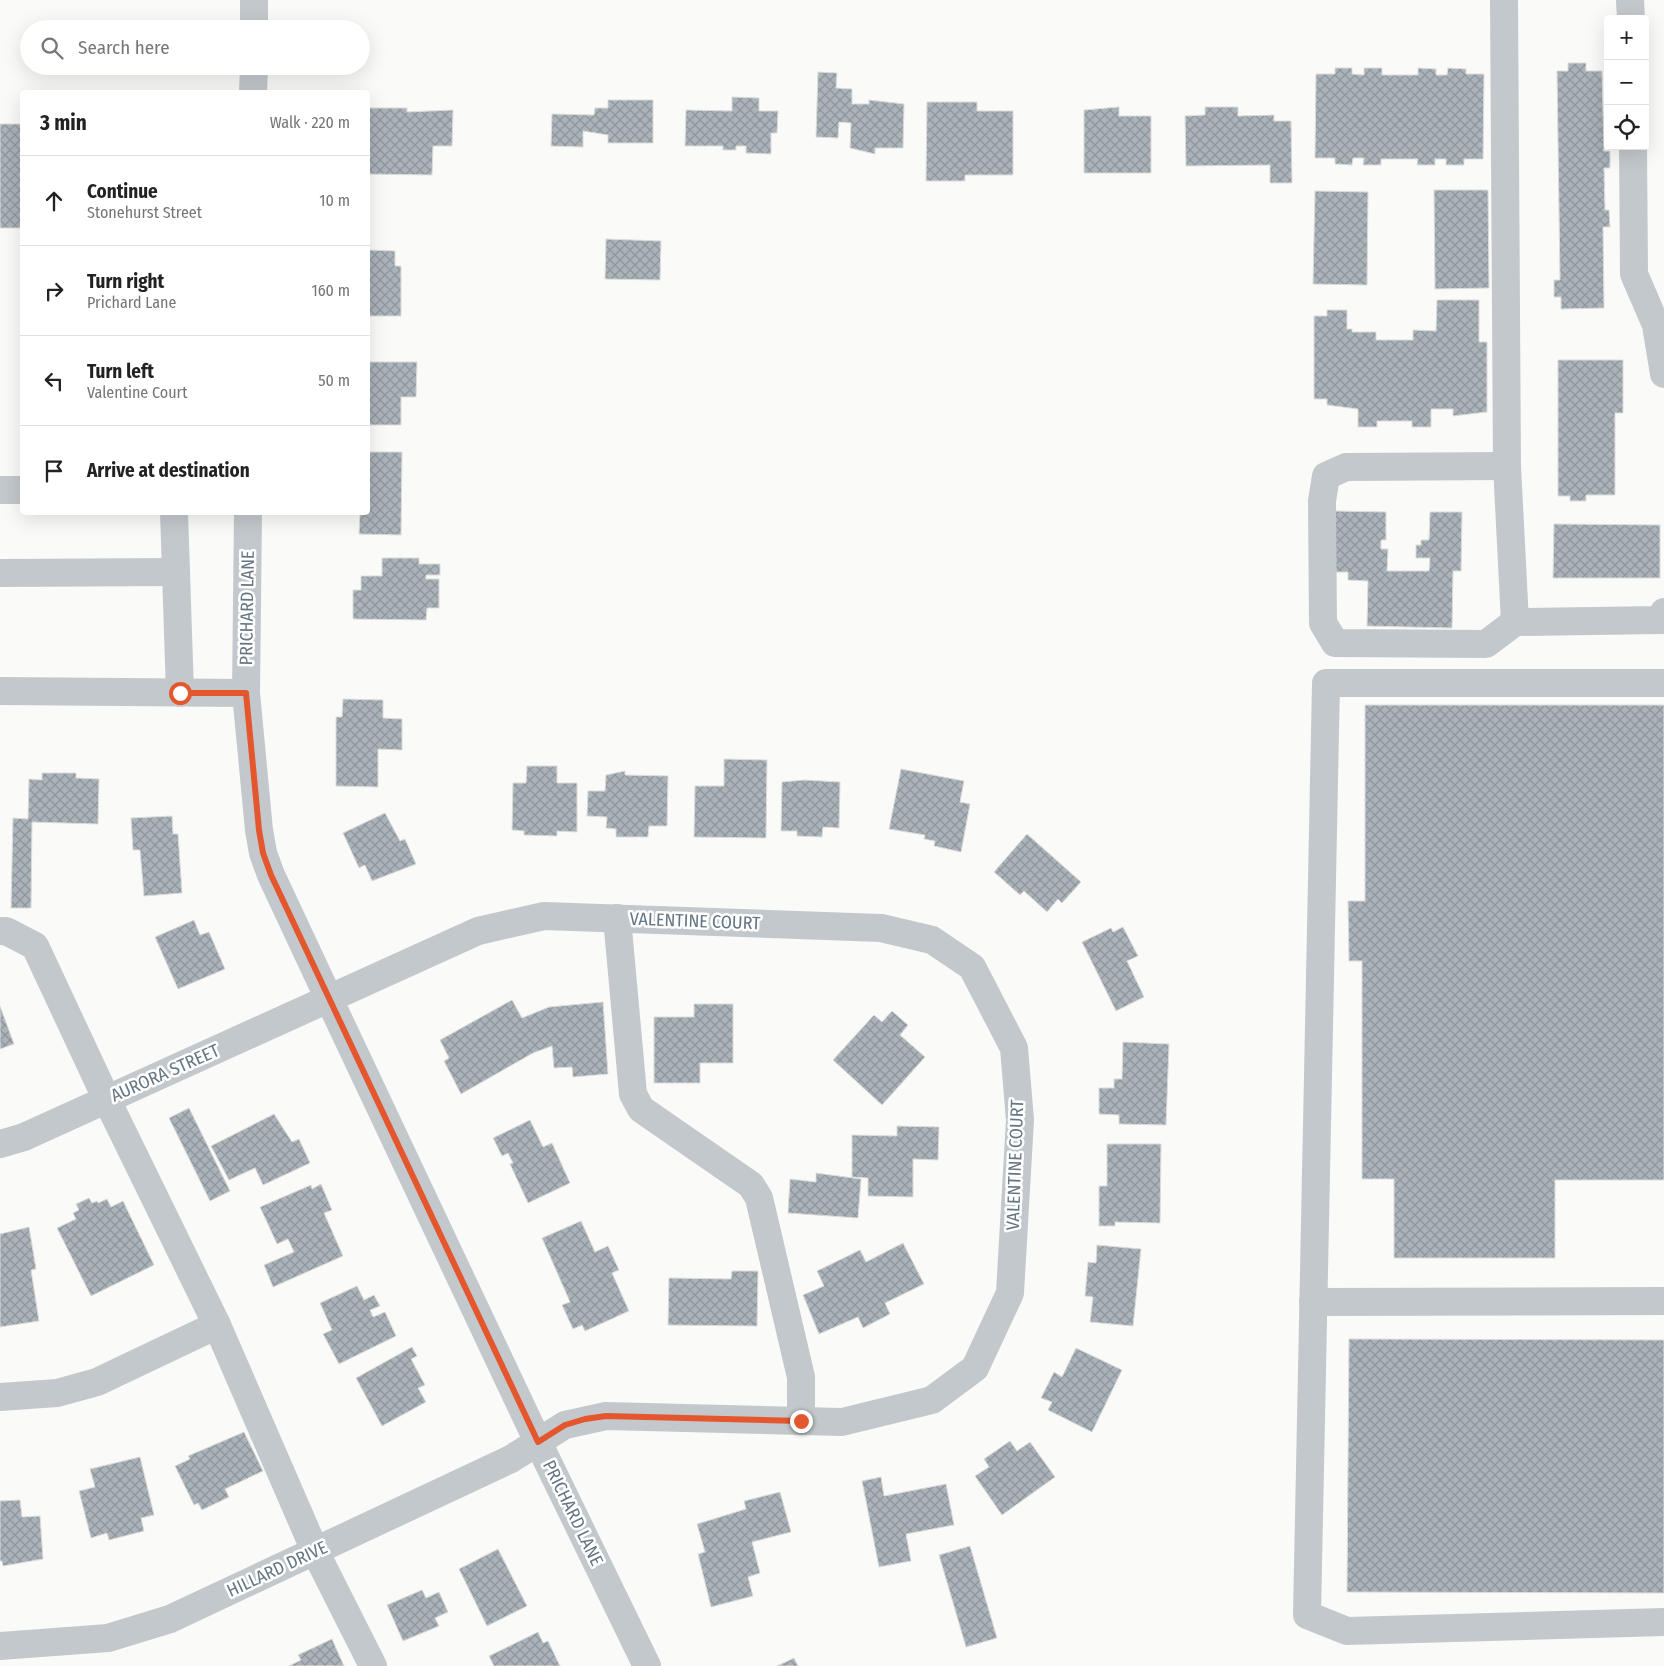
<!DOCTYPE html>
<meta charset="utf-8">
<style>
body{margin:0;font-family:"Fira Sans Condensed",sans-serif;background:#f2f2f2;color:#222}
.controls{position:absolute;right:15px;top:15px;display:grid;overflow:hidden;border-radius:5px;box-shadow:0 5px 20px #0002}
.controls button{width:45px;height:45px;display:grid;place-items:center;padding:0;border:0;border-bottom:1px solid #e0e0e0;background:#fff;color:#222;font:25px sans-serif}
.stop{position:absolute;width:15px;height:15px;margin:-11px;border:4px solid #e4572e;border-radius:50%;background:#fff}
.stop.end{background:#e4572e;border-color:#fff;box-shadow:0 1px 5px #0008}
.list{margin:0;padding:0;list-style:none}
h2{display:flex;justify-content:space-between;align-items:center;height:65px;margin:0;padding:0 20px;font-size:21px}
h2 small{font-size:16px;font-weight:400;color:#767676}
.list li{display:grid;grid-template-columns:32px 1fr auto;gap:15px;align-items:center;box-sizing:border-box;height:90px;padding:0 20px;border-top:1px solid #e0e0e0}
.list b{display:block;font-size:19px;white-space:nowrap}
.list p{margin:0;font-size:16px;white-space:nowrap;color:#767676}
.list em{font-size:16px;font-style:normal;color:#767676}
.icon{flex:none;width:28px;height:28px;fill:none;stroke:currentColor;stroke-width:2;stroke-linecap:round;stroke-linejoin:round}
.map{position:relative;flex:none;width:1664px;height:1666px;overflow:hidden}
.search{position:absolute;background:#fff;box-shadow:0 5px 20px #0002;left:20px;top:20px;width:350px;height:55px;display:flex;align-items:center;gap:12px;box-sizing:border-box;padding:0 18px;border-radius:28px;color:#767676;font-size:19px}
.panel{position:absolute;background:#fff;box-shadow:0 5px 20px #0002;left:20px;top:90px;width:350px;height:425px;border-radius:5px}
.map>svg:first-child{display:block}
</style>
<div class="map">
<svg width="1664" height="1666" viewBox="0 0 1664 1666">
<defs>
<pattern id="building-cross-hatch" width="8" height="8" patternUnits="userSpaceOnUse" patternTransform="scale(1.25)"><rect width="8" height="8" fill="#aab3b9"/><path d="M0 0l8 8M0 8l8-8" fill="none" stroke="#8e969c"/></pattern>
</defs>
<rect width="100%" height="100%" fill="#fafaf8"/>
<g fill="url(#building-cross-hatch)" stroke="#dcdcda">
<polygon points="1568,63 1586,63 1586,71 1602,71 1604,151 1610,151 1610,168 1604,168 1605,210 1609,210 1610,227 1603,227 1604,308 1561,309 1561,297 1554,297 1554,280 1560,280 1557,71 1568,71"/>
<polygon points="1335,68 1352,68 1352,74 1364,75 1364,68 1382,68 1382,75 1418,75 1418,68 1436,69 1436,75 1447,75 1448,68 1466,69 1466,74 1484,74 1483,159 1464,159 1464,165 1446,165 1446,159 1435,159 1435,165 1417,165 1418,159 1381,159 1381,165 1363,165 1364,158 1353,158 1352,165 1335,164 1335,158 1315,158 1316,74 1335,74"/>
<polygon points="818,72 837,73 836,88 852,89 852,104 869,104 869,100 904,104 903,148 875,148 875,154 850,148 851,123 839,122 838,138 816,137"/>
<polygon points="732,97 759,98 759,111 778,111 777,133 771,133 771,154 746,153 746,146 736,146 736,150 723,150 723,146 685,146 686,110 732,111"/>
<polygon points="608,100 653,100 653,143 608,143 608,135 583,131 583,147 551,146 552,114 594,115 595,108 608,108"/>
<polygon points="927,102 977,102 977,111 1013,111 1013,175 965,175 965,181 926,181"/>
<polygon points="1119,107 1119,116 1151,116 1151,173 1084,173 1084,110"/>
<polygon points="1205,107 1238,107 1238,116 1274,115 1274,121 1291,121 1292,183 1270,183 1270,165 1186,166 1185,116 1205,115"/>
<polygon points="368,108 407,108 407,112 453,110 452,146 433,146 432,175 368,174"/>
<rect x="0" y="124" width="22" height="104"/>
<polygon points="1434,190 1488,190 1489,288 1435,289"/>
<polygon points="1315,191 1368,192 1367,285 1313,284"/>
<polygon points="606,239 661,241 660,280 605,279"/>
<polygon points="368,250 395,251 395,266 401,266 401,316 368,316"/>
<polygon points="1437,300 1479,300 1479,342 1487,342 1487,412 1453,416 1453,409 1431,409 1431,427 1412,427 1412,421 1377,421 1377,427 1358,427 1358,409 1327,405 1327,399 1314,399 1314,316 1327,316 1327,310 1347,310 1347,329 1352,329 1352,332 1376,332 1376,340 1413,340 1413,330 1436,331"/>
<polygon points="1558,360 1623,360 1623,413 1615,413 1615,495 1586,495 1586,501 1570,501 1570,496 1558,496"/>
<polygon points="368,362 417,362 416,397 401,397 401,425 368,425"/>
<polygon points="368,452 402,452 401,535 359,534 360,512 368,512"/>
<polygon points="1335,511 1386,512 1386,540 1381,540 1381,549 1388,549 1387,571 1429,571 1430,558 1416,558 1416,545 1421,545 1421,540 1429,540 1430,512 1462,512 1461,571 1453,571 1452,628 1367,626 1368,581 1348,580 1348,572 1333,572"/>
<polygon points="1554,524 1660,525 1660,578 1553,578"/>
<polygon points="382,558 419,558 419,564 440,564 440,575 426,575 426,579 439,579 439,608 427,608 426,620 353,619 353,590 361,590 361,576 382,576"/>
<polygon points="343,699 383,700 383,718 402,719 402,750 378,749 378,787 336,786 336,717 342,717"/>
<polygon points="1365,705 1664,705 1664,1180 1555,1180 1555,1258 1394,1258 1394,1179 1362,1179 1362,961 1349,961 1348,901 1365,901"/>
<polygon points="724,759 767,760 766,838 694,837 695,786 724,786"/>
<polygon points="527,766 557,766 557,783 577,783 577,832 557,831 557,836 524,835 524,831 512,830 513,783 526,783"/>
<polygon points="901,769 964,781 960,802 970,804 961,852 934,846 935,841 924,839 925,835 889,829"/>
<polygon points="625,771 625,775 668,776 667,826 649,826 648,837 616,837 616,829 606,828 607,817 587,816 588,791 605,791 606,775"/>
<polygon points="42,773 76,773 76,778 99,779 98,824 32,822 31,908 11,908 13,818 28,819 29,779 42,780"/>
<polygon points="804,780 840,782 839,828 823,827 822,837 797,836 797,831 781,831 782,782"/>
<polygon points="385,813 400,841 405,839 416,864 372,881 365,865 359,868 343,833"/>
<polygon points="172,816 173,834 178,834 182,893 144,896 140,850 133,850 131,818"/>
<polygon points="1027,834 1081,882 1062,903 1058,899 1047,912 1024,891 1020,895 994,872"/>
<polygon points="194,920 200,935 209,932 225,969 178,989 155,937"/>
<polygon points="1123,927 1138,956 1127,961 1144,997 1116,1011 1082,942 1111,928 1113,932"/>
<polygon points="512,1000 522,1018 549,1007 603,1002 608,1074 573,1077 572,1067 554,1068 552,1046 533,1053 461,1094 444,1061 449,1058 440,1040"/>
<polygon points="694,1004 733,1004 733,1063 700,1063 700,1083 654,1083 654,1017 694,1017"/>
<polygon points="0,1006 14,1044 0,1049"/>
<polygon points="892,1011 908,1025 900,1035 925,1057 882,1105 833,1060 874,1015 882,1022"/>
<polygon points="1123,1042 1169,1044 1166,1125 1119,1124 1119,1115 1099,1114 1099,1088 1114,1088 1114,1079 1122,1079"/>
<polygon points="189,1108 230,1191 210,1201 169,1118"/>
<polygon points="274,1114 292,1142 299,1139 310,1163 263,1185 255,1168 229,1180 211,1146"/>
<polygon points="530,1120 543,1147 552,1143 570,1183 528,1203 510,1164 513,1163 508,1153 502,1156 493,1138"/>
<polygon points="897,1126 939,1127 938,1160 913,1159 913,1197 868,1196 868,1178 852,1177 852,1135 897,1136"/>
<polygon points="1107,1144 1161,1144 1160,1223 1115,1222 1115,1226 1099,1226 1099,1186 1107,1186"/>
<polygon points="816,1173 861,1179 858,1218 788,1213 790,1179 816,1182"/>
<polygon points="321,1184 332,1210 324,1213 343,1256 273,1287 264,1265 294,1252 288,1239 277,1244 260,1207 311,1185 312,1189"/>
<polygon points="89,1198 92,1203 97,1201 98,1203 107,1199 111,1207 123,1201 154,1265 91,1296 57,1228 76,1219 73,1213 79,1210 76,1204"/>
<polygon points="581,1221 595,1252 608,1246 619,1270 612,1273 629,1311 585,1331 582,1325 573,1329 562,1305 570,1302 542,1238"/>
<polygon points="29,1227 36,1269 31,1270 39,1321 0,1327 0,1234"/>
<polygon points="903,1243 924,1284 885,1303 890,1314 863,1328 858,1317 819,1334 803,1295 824,1286 817,1271 860,1250 866,1262"/>
<polygon points="1097,1245 1141,1249 1133,1326 1090,1322 1093,1297 1085,1296 1088,1262 1096,1263"/>
<polygon points="732,1271 758,1271 757,1326 668,1325 669,1278 731,1279"/>
<polygon points="357,1286 364,1300 374,1295 380,1306 370,1310 373,1317 385,1312 396,1336 339,1364 323,1334 332,1330 320,1303"/>
<polygon points="1349,1339 1664,1340 1664,1593 1347,1592"/>
<polygon points="412,1347 417,1356 411,1359 425,1385 418,1388 426,1402 382,1426 356,1378"/>
<polygon points="1076,1348 1122,1370 1092,1432 1048,1410 1052,1402 1041,1398 1054,1372 1062,1377"/>
<polygon points="244,1432 263,1471 225,1489 229,1497 202,1510 198,1503 194,1505 175,1466 190,1459 188,1456"/>
<polygon points="1010,1441 1017,1451 1030,1442 1055,1477 1002,1515 975,1476 989,1467 984,1459"/>
<polygon points="140,1457 154,1515 141,1518 144,1531 109,1540 107,1533 91,1538 79,1491 95,1487 90,1469"/>
<polygon points="881,1477 884,1496 946,1484 954,1525 906,1534 911,1561 879,1567 862,1481"/>
<polygon points="780,1492 791,1532 752,1542 760,1573 748,1577 753,1596 711,1607 698,1554 705,1552 697,1524 746,1509 744,1501"/>
<polygon points="20,1500 22,1517 40,1516 43,1559 3,1566 2,1561 0,1561 0,1501"/>
<polygon points="970,1546 997,1638 966,1647 939,1555"/>
<polygon points="498,1549 527,1606 487,1626 459,1569"/>
<polygon points="422,1590 426,1598 439,1592 448,1612 435,1618 439,1626 403,1641 387,1605"/>
<polygon points="538,1632 543,1643 548,1641 560,1666 494,1666 489,1656"/>
<polygon points="332,1639 344,1666 289,1666 301,1660 298,1655"/>
<polygon points="794,1658 798,1666 777,1666"/>
</g>
<g fill="none" stroke-linecap="round" stroke-linejoin="round">
<g stroke="#c3c8cc" stroke-width="28">
<polyline points="1504,0 1507,466 1515,622 1661,620 1664,612"/>
<polyline points="1630,0 1631,19"/>
<polyline points="254,29 254,0"/>
<polyline points="253,92 254,66"/>
<polyline points="1633,146 1634,274 1656,325 1664,374"/>
<polyline points="1507,466 1346,467 1326,476 1322,501 1323,623 1335,643 1486,644 1515,622"/>
<polyline points="0,490 22,490"/>
<polyline points="174,512 180,693"/>
<polyline points="248,512 246,693 259,830 263,853 271,875 329,999 538,1442 647,1666"/>
<polyline points="0,573 176,572"/>
<polyline points="1664,683 1326,683 1307,1615 1347,1631 1664,1622"/>
<polyline points="0,691 246,693"/>
<polyline points="617,918 633,1094 641,1109 751,1185 759,1198 801,1377 801,1421"/>
<polyline points="0,931 6,931 35,946 107,1100 217,1325 315,1551 373,1666"/>
<polyline points="0,1144 24,1137 478,931 544,916 881,928 932,940 972,967 1014,1048 1020,1120 1010,1293 975,1368 932,1400 842,1422 606,1416 565,1425 511,1459 170,1619 108,1638 0,1646"/>
<polyline points="1313,1302 1664,1301"/>
<polyline points="0,1397 57,1393 97,1382 217,1325"/>
</g>
</g>
<g fill="none" stroke-linecap="round" stroke-linejoin="round">
<polyline stroke="#e4572e" stroke-width="6" points="180,693 246,693 259,830 263,853 271,875 538,1442 565,1425 585,1419 606,1416 801,1421"/>
</g>
<g text-anchor="middle" stroke-width="5" stroke-linejoin="round" paint-order="stroke">
<g font-size="18" fill="#657683" stroke="#fff">
<text transform="translate(247 608) rotate(-89)" y="6">PRICHARD LANE</text>
<text transform="translate(695 921) rotate(2)" y="6">VALENTINE COURT</text>
<text transform="translate(165 1073) rotate(-24)" y="6">AURORA STREET</text>
<text transform="translate(1015 1165) rotate(-88)" y="6">VALENTINE COURT</text>
<text transform="translate(573 1513) rotate(64)" y="6">PRICHARD LANE</text>
<text transform="translate(277 1569) rotate(-25)" y="6">HILLARD DRIVE</text>
</g>
</g>
</svg>
<div class="controls">
<button>+</button>
<button>−</button>
<button><svg class="icon" aria-label="locate" viewBox="0 0 24 24"><circle cx="12" cy="12" r="6"/><path d="M12 2v4M12 18v4M2 12h4M18 12h4"/></svg></button>
</div>
<div class="stop" style="left:180px;top:693px"></div>
<div class="stop end" style="left:801px;top:1421px"></div>
<div class="search"><svg class="icon" aria-label="search" viewBox="0 0 24 24"><circle cx="10" cy="10" r="6"/><path d="M15 15l6 6"/></svg>Search here</div>
<section class="panel">
<h2>3 min<small>Walk · 220 m</small></h2>
<ul class="list">
<li><svg class="icon" aria-label="ahead" viewBox="0 0 24 24"><path d="M12 20V5M6 11l6-6 6 6"/></svg><div><b>Continue</b><p>Stonehurst Street</p></div><em>10 m</em></li>
<li><svg class="icon" aria-label="right" viewBox="0 0 24 24"><path d="M7 20v-9h11M14 6l5 5-5 5"/></svg><div><b>Turn right</b><p>Prichard Lane</p></div><em>160 m</em></li>
<li><svg class="icon" aria-label="left" viewBox="0 0 24 24"><path d="M17 20v-9H6M10 6l-5 5 5 5"/></svg><div><b>Turn left</b><p>Valentine Court</p></div><em>50 m</em></li>
<li><svg class="icon" aria-label="arrive" viewBox="0 0 24 24"><path d="M6 21V4h12l-3 4 3 4H6"/></svg><div><b>Arrive at destination</b></div></li>
</ul>
</section>
</div>
